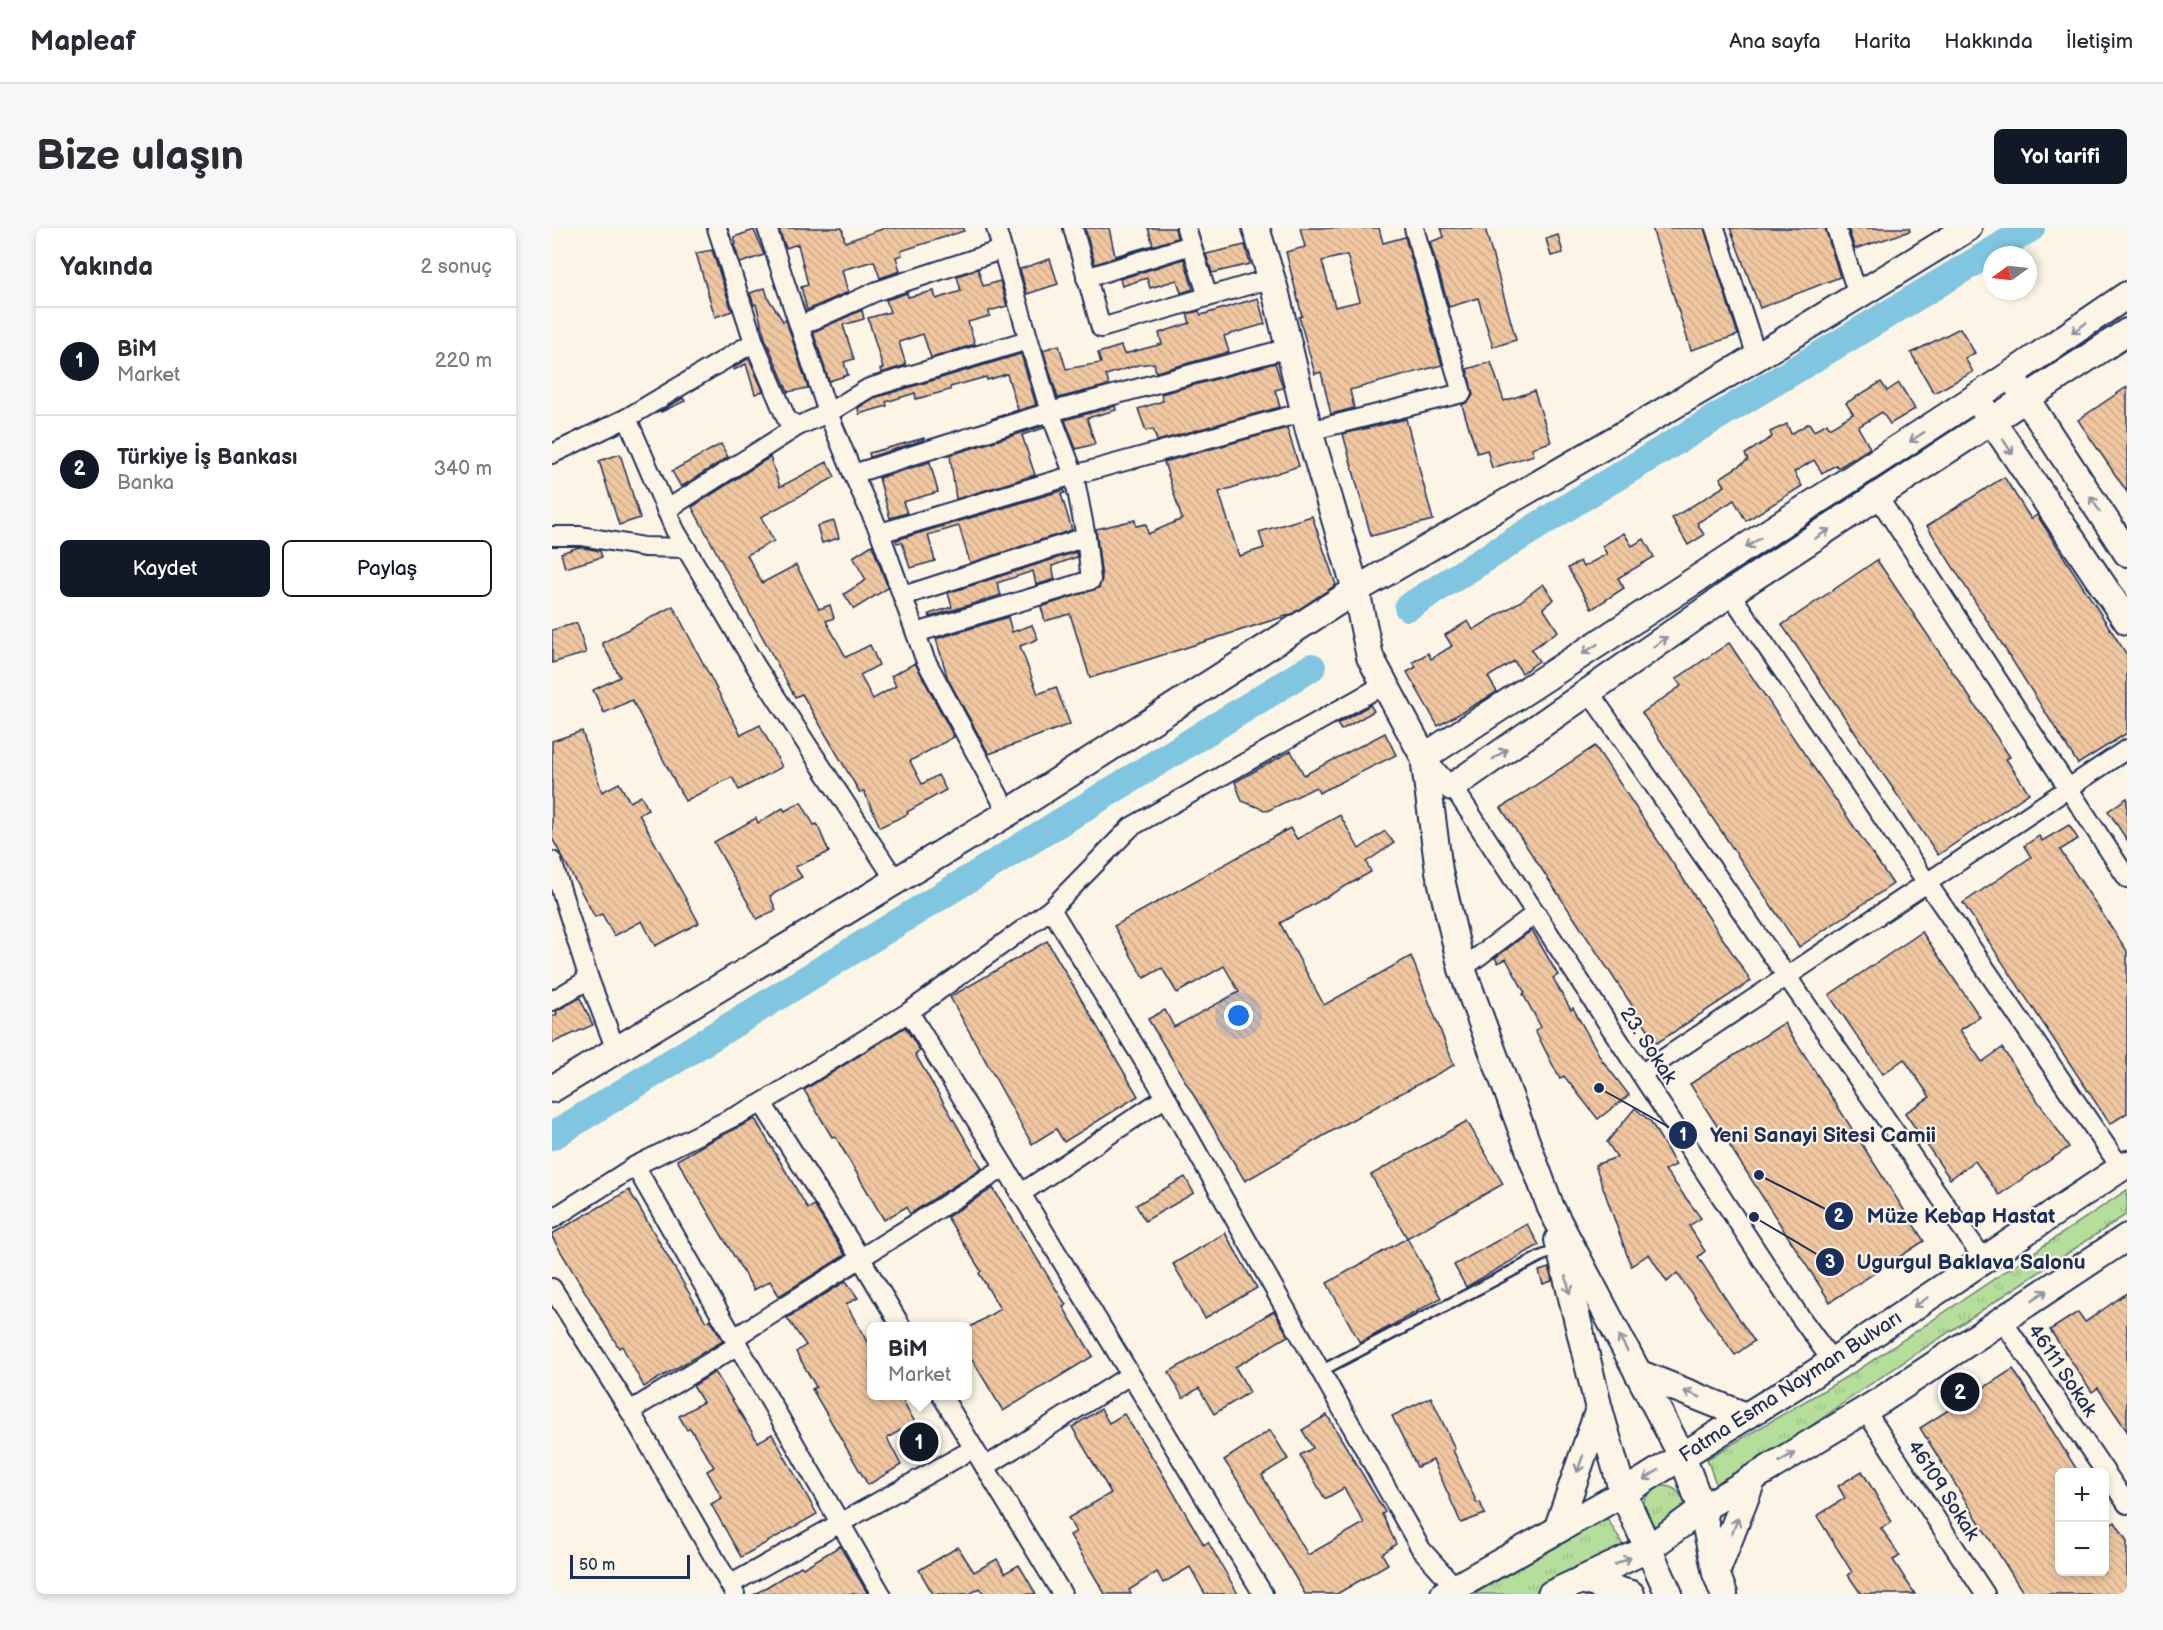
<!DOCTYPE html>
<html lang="tr">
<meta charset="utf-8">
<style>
body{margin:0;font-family:"Balsamiq Sans",sans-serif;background:#f7f7f7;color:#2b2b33}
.controls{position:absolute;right:18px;bottom:18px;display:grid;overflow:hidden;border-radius:9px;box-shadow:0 3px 9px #0003}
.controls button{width:54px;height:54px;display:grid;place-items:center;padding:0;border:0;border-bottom:2px solid #e1e1e2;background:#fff;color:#2b2b33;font:30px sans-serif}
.compass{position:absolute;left:1431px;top:18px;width:54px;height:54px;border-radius:50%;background:#fff;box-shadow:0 3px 9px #0003;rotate:255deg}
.scale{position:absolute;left:18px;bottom:15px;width:120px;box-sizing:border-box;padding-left:6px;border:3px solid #1b2f5e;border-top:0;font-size:16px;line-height:21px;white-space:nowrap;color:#1b2f5e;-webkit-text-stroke:4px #fcf5e5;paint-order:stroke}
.you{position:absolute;left:687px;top:788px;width:21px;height:21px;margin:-15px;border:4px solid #fff;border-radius:50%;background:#1a73e8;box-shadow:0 0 0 9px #1a73e833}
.badge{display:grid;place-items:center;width:39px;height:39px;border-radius:50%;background:#111827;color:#fff;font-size:20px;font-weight:700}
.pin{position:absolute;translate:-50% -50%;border:3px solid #fff;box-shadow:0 2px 6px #0006}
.popup{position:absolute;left:315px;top:1094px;width:105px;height:78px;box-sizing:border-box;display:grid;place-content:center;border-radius:9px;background:#fff;filter:drop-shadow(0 2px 4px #0005);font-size:20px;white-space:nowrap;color:#7c7c81}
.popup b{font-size:22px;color:#2b2b33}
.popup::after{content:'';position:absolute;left:50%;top:100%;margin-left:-12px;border:12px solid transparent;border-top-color:#fff}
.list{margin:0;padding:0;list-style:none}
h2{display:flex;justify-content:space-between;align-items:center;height:78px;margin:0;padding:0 24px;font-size:26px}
h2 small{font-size:20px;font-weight:400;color:#7c7c81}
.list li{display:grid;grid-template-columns:39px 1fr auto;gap:18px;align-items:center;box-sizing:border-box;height:108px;padding:0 24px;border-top:2px solid #e1e1e2}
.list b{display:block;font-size:22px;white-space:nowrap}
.list p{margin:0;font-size:20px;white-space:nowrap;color:#7c7c81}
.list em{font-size:20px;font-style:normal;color:#7c7c81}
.actions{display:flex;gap:12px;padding:18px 24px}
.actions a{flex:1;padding:14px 0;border:2px solid #111827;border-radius:9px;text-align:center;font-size:21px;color:#111827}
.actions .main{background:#111827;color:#fff}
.map{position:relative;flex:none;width:1575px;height:1366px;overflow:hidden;border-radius:9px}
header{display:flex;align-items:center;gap:36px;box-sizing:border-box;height:84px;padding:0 30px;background:#fff;border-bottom:2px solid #e1e1e2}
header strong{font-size:28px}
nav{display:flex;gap:33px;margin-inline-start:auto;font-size:21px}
.intro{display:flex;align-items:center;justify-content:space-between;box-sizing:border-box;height:144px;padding:0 36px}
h1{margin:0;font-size:42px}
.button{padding:15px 27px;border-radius:9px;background:#111827;color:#fff;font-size:21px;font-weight:700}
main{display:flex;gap:36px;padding:0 36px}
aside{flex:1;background:#fff;border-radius:9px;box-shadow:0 3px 9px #0003}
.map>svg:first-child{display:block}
</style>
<header>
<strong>Mapleaf</strong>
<nav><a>Ana sayfa</a><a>Harita</a><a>Hakkında</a><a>İletişim</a></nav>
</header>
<div class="intro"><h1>Bize ulaşın</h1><a class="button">Yol tarifi</a></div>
<main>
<aside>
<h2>Yakında<small>2 sonuç</small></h2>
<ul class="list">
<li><span class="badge">1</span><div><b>BiM</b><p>Market</p></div><em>220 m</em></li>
<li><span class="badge">2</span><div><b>Türkiye İş Bankası</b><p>Banka</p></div><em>340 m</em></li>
</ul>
<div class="actions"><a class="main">Kaydet</a><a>Paylaş</a></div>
</aside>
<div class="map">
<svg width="1575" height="1366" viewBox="0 0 1575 1366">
<defs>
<pattern id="grass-tufts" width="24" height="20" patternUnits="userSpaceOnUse" patternTransform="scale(1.5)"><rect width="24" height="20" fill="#b5de9a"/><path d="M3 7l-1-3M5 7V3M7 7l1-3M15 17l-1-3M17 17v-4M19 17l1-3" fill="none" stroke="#9bbf87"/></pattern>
<pattern id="building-back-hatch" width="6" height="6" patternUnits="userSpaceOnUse" patternTransform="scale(1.5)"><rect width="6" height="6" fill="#f0c7a0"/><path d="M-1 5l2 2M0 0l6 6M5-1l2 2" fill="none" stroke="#cdab8c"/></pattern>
</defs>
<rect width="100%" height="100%" fill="#fcf5e5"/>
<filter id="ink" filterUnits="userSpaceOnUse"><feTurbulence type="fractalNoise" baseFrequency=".0167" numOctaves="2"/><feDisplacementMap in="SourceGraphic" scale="12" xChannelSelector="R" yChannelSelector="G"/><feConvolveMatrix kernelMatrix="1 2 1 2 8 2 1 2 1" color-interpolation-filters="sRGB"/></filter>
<g filter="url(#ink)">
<g fill="url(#grass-tufts)" stroke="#68867c" stroke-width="1.5">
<polygon points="1575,962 1575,986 1314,1159 1167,1264 1155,1231 1306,1142"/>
<path d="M1109,1258C1123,1258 1131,1265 1133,1279L1109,1300C1085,1294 1085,1266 1109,1258Z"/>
<polygon points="1055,1290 1074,1322 985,1366 922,1366"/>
</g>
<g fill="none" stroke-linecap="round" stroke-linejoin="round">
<g stroke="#80c6e1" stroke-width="28">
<polyline points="856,379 1035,267 1479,0"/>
<polyline points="0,908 760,439"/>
</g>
</g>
<g fill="url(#building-back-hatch)" stroke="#1b2f5e" stroke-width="1.5" fill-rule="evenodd">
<polygon points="232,0 290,0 293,14 333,0 412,0 412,3 349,23 350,27 344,29 348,43 328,50 322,33 290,42 296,64 255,82 249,59 256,57 246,16 234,20 227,2"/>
<polygon points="533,0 557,0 563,28 601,17 596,0 623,0 625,10 543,36"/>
<path d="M748,0H827L831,15L853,9L890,137L798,162L802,180L779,186L769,144L763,146L747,89L750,88L734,24L753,19ZM795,27L808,73L783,79L770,33Z"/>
<polygon points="889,0 933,0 964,112 941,119 926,70 897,79 878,14 892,9"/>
<polygon points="1100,0 1152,0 1186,107 1139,122"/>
<polygon points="1178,0 1273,0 1288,49 1208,80"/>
<polygon points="1296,0 1357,0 1358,3 1303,21"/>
<polygon points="202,2 212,27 188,35 182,16 184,16 182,9"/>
<polygon points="1006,7 1011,25 999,28 994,11"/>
<polygon points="693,17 698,36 660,45 654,26"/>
<polygon points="160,22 180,83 163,89 144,25"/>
<polygon points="498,31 506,56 475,66 468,41"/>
<polygon points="632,31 641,61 629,65 625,52 598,60 595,50 570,58 568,51"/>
<polygon points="426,41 431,58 448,53 455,78 437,83 438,88 416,94 423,116 379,130 371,106 347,114 354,137 329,145 328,141 331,140 316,90 338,84 334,72 355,65 356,69 382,63 384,71 409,63 405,48"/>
<polygon points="213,60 216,70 231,93 234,92 256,160 236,164 213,110 204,76 202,77 198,65"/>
<polygon points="706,70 713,96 672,108 677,124 604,144 602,135 586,137 554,147 557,157 506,170 491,122 507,117 514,141 549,135 546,125 569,118 572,126 610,116 607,105 638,95 635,86 647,83 649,87"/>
<polygon points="310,82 312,91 291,97 302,131 292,134 296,147 277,153 261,104"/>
<polygon points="1408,100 1423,125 1413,130 1421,144 1382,165 1359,125"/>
<polygon points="469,126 484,177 439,191 466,182 455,146 435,152 434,149 398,159 398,162 364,171 363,165 334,174 335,178 307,186 306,180 322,170"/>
<polygon points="197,130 211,163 203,166 194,136 182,142 181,140"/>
<polygon points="939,134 952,173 982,163 999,214 980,220 982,227 940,240 935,222 925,225 910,177 917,173 921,167 915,141"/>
<polygon points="723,135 731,160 723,162 728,179 605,213 601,201 594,203 586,181 611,173 609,166"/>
<polygon points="1329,154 1335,163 1347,155 1363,181 1338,196 1330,184 1306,199 1318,220 1286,240 1284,237 1270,245 1262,232 1242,244 1250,258 1194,293 1182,272 1145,295 1152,307 1136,317 1120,290 1173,258 1168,250 1196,232 1193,226 1220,209 1218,204 1235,196 1239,206 1257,195 1262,203 1275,195 1277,200 1301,186 1294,175"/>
<polygon points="1575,159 1575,264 1526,192"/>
<polygon points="131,170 133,173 109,184 108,183"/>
<polygon points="563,178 564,182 535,190 543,216 524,221 513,192"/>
<polygon points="854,191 881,292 819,308 791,206"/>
<polygon points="491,198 492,200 470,207 483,247 404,271 398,227"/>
<polygon points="735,200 747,238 667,264 687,328 712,320 707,304 760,288 784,357 740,386 538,450 518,386 493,393 489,379 547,360 550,351 544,301 583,292 584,298 594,296 596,306 630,291 612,234"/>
<polygon points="372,210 372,212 318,229 317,225"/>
<polygon points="169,216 176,229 129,259 120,243"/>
<polygon points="68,226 88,290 67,297 47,233"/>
<polygon points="218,229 228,259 275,234 283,249 209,289 222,313 195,327 210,355 244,337 267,381 278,377 282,390 274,393 294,429 318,417 327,437 308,447 321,471 344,458 339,448 363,435 402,509 358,533 370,556 386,547 394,562 355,584 356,586 328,599 312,563 308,565 250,466 243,469 140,279"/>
<polygon points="378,234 386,264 351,274 355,285 338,290 327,250"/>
<polygon points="1452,249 1479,291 1485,287 1575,427 1575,505 1526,536 1375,298"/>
<polygon points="512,262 513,265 509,266 520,302 418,335 407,298 376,307 383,333 358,340 350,314 345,315 344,312"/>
<polygon points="282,293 287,310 270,315 265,298"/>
<polygon points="1072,305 1080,318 1092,311 1102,329 1066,350 1072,360 1040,381 1016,340 1028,333 1031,339 1055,326 1050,318"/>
<polygon points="320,317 336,360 302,381 292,366 314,352 301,329"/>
<polygon points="27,319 48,323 50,329 13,340 9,325"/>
<polygon points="524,324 525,329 500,338 503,351 484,357 481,343 445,355 449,367 378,389 377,386 400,379 396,365"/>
<polygon points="1325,332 1458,529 1454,531 1477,565 1386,627 1230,397"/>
<polygon points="991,356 1002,371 991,380 1006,403 979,422 987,433 970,445 962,433 936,449 945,464 886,498 855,444 864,439 861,434 876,425 879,431 900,418 893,407 916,393 921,402 969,373"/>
<polygon points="121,378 189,507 208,497 230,539 187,562 180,549 133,573 80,472 52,485 41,462 68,449 50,415"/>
<polygon points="456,389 460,404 480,397 486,411 468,418 486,466 504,459 518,496 437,526 396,451 384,411"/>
<polygon points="25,395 34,425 0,435 0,402"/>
<polygon points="1177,415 1341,656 1247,719 1090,485 1129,458 1124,451"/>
<polygon points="818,477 822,483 789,502 785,496"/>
<polygon points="30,503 50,564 67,555 78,574 89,568 96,581 87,586 147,695 103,718 90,693 62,708 50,686 43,689 0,610 0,513"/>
<polygon points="833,505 844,527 767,565 764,559 715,583 690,573 683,554 739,523 752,547"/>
<polygon points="1043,518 1199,753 1105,815 949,580"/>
<polygon points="1575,570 1575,612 1556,583"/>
<polygon points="249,574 262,597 265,596 277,624 243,639 250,649 218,668 224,682 205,691 162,614 204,590 206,595 231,580 233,583"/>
<polygon points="788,587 807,621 833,603 842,615 814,634 819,644 728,695 772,777 859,728 902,837 794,895 693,953 596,791 613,782 622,799 687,764 672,738 625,765 610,740 592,750 562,698 738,600 745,611"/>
<polygon points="1517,597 1526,611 1508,622 1575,723 1575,885 1558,896 1411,675 1479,629 1472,618 1487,608 1490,613"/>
<polygon points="980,702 1006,747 1001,750 1019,782 1021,780 1050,832 1077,867 1046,891 1012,848 1008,851 983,802 989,799 971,766 973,765 954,731 946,735 943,730"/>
<polygon points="1370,704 1428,789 1408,802 1430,834 1450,820 1517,919 1447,967 1423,933 1398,951 1353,885 1378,869 1352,831 1331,846 1277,767"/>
<polygon points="495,713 586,868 512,914 504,901 480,916 398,769"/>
<polygon points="28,770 41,797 0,815 0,789 5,786 4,783"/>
<polygon points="1232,795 1372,1013 1278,1074 1138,856"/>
<polygon points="353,799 368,823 363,826 430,940 358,986 354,979 332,992 283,908 280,909 252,862"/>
<polygon points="1083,880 1099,894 1124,937 1113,942 1149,990 1137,998 1153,1023 1146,1029 1202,1113 1183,1127 1125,1045 1115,1054 1097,1026 1079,1038 1043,937 1065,929 1055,914"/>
<polygon points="203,891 256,981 262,977 293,1027 227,1068 218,1053 202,1062 125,932 155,915"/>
<polygon points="915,893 951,956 855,1010 819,947"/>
<polygon points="633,949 642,965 593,993 584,977"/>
<polygon points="441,960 514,1077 511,1079 541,1128 451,1183 415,1123 415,1101 448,1081 427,1045 429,1043 395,989"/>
<polygon points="77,962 154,1094 158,1091 171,1113 92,1159 70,1118 67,1120 0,1009 0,1006"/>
<polygon points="975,996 987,1017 914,1059 902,1037"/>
<polygon points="673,1005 705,1060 653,1090 621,1036"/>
<polygon points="855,1010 889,1070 808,1115 775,1055"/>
<polygon points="997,1040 1000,1053 991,1056 987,1043"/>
<polygon points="294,1053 306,1070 294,1076 319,1121 319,1167 347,1167 363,1194 335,1210 349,1237 316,1257 260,1161 264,1159 244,1124 254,1117 235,1090"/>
<polygon points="1575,1065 1575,1203 1546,1160 1540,1164 1498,1102 1526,1084 1533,1094"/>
<polygon points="722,1083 736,1108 683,1139 698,1164 662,1186 647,1160 631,1170 617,1144"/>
<polygon points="1461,1141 1527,1245 1508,1245 1508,1344 1552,1344 1552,1300 1563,1294 1575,1313 1575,1366 1472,1366 1368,1200"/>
<polygon points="163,1144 206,1214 220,1206 265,1286 189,1329 159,1276 170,1270 155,1243 162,1239 138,1200 135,1202 127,1188 151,1174 141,1158"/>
<polygon points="879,1169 903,1221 901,1222 925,1275 928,1274 933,1286 909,1295 881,1232 865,1239 840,1188"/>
<polygon points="549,1181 557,1195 572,1186 606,1238 652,1317 656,1314 686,1366 653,1366 638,1339 611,1355 605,1344 577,1362 579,1366 553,1366 518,1307 524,1304 516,1290 559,1265 520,1199"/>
<polygon points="775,1187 833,1284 830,1286 844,1316 830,1326 836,1336 785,1366 753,1366 690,1259 672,1232 718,1202 736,1231 710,1247 756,1327 812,1295 792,1260 773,1271 748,1227 761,1220 750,1202"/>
<polygon points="1310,1243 1340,1294 1329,1300 1348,1328 1341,1332 1363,1366 1309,1366 1296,1347 1300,1344 1265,1288 1293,1270 1286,1258"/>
<polygon points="288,1318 316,1366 203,1366 249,1338 251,1340"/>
<polygon points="406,1319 422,1344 445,1331 453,1345 467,1337 484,1366 432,1366 428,1360 418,1366 381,1366 367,1342"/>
</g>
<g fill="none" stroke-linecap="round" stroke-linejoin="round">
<g stroke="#1b2f5e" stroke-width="14">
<polyline id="lane" points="769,1143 989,1028 1006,1022"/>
</g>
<g stroke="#1b2f5e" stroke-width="22">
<g id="street">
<polyline points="165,0 202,114 235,192 246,198 276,185 317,160 476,112"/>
<polyline points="215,0 276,185 301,246 328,305 373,431 456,585"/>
<polyline points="521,0 549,100 720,50"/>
<polyline points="634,0 656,69"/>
<polyline points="1163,0 1205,129"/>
<polyline points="1284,0 1306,67"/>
<polyline points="534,50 639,17"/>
<polyline points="248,98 325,63 449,22"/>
<polyline points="75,190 123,302 205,440 344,653"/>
<polyline points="757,203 910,165 862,0"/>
<polyline points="0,226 75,190 202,114"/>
<polyline points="301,246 498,184 737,120"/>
<polyline points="1326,269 1575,650"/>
<polyline points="114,282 246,198"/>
<polyline points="328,305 522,247 752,184"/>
<polyline points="0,308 29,308 92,319 134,320"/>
<polyline points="1178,365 1569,940"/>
<polyline points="351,368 534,309"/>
<polyline points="364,405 539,352 534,309 522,247 498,184 444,0"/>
<polyline points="1037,464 1432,1032"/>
<polyline points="872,529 907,568 1244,1083 1280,1133"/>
<polyline points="0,633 37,751 64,822"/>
<polyline points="499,681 614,869 869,1321 903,1359"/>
<polyline points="910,741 984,685"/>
<polyline points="0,773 37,751"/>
<polyline points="357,784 453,939 711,1366"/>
<polyline points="1089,846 1575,521"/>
<polyline points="210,875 309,1031 349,1098"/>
<polyline points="83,938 329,1366"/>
<polyline points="468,966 614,869"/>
<polyline points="0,991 83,938 210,875 357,784 499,681 579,599 833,456"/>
<polyline points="0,1060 78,1183 183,1366"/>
<polyline points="1450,1092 1575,1276"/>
<polyline points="182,1110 453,939"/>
<polyline points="390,1168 510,1366"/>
<polyline points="1313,1182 1433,1366"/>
<polyline points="78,1183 186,1117"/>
<polyline points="433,1239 578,1147"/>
<polyline points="179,1356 421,1221"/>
</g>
</g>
<g stroke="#1b2f5e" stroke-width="30">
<g id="secondary">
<polyline points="704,0 723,62 757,203 804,362 818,429 872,529 887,643 910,741 999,980 1130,1228 1150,1281 1164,1345 1172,1366"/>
<polyline points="1465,157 1575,325"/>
<polyline points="1431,180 1575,393"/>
<polyline points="872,529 1458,147 1575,67"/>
<polyline points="900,559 1178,365 1575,104"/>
<polyline points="0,861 456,585 804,362 1205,129 1416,0"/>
<polyline points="1006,1012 1047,1181 1071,1265 1117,1366"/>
<polyline points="1086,1145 1194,1188"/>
<polyline points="1005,1302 1047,1181"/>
<polyline points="1164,1345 1201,1250"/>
<polyline points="1029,1352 1079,1366"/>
<polyline points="892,1366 1071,1265 1257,1149 1575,936"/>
<polyline points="999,1366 1096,1321 1150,1281 1331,1171 1575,1009"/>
</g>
</g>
<use href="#lane" stroke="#fcf5e5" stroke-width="9"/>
<use href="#street" stroke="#fcf5e5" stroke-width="18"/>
<use href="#secondary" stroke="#fcf5e5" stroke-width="26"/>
</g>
<defs><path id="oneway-shaft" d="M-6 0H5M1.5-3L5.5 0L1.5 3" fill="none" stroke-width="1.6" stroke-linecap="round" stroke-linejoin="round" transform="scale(1.5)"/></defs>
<g stroke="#8c92a2">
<use href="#oneway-shaft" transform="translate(1527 100) rotate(145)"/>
<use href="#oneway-shaft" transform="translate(1365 209) rotate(147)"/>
<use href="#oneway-shaft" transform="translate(1456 219) rotate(56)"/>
<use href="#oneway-shaft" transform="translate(1543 276) rotate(-123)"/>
<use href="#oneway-shaft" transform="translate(1270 306) rotate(-33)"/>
<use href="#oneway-shaft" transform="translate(1201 315) rotate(147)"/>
<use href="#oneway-shaft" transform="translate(1108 414) rotate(-35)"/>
<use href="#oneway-shaft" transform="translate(1038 421) rotate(147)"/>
<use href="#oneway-shaft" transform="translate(948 526) rotate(-35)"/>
<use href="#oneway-shaft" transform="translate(1016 1057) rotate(76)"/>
<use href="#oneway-shaft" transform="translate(1488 1067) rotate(-34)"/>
<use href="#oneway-shaft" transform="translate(1369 1074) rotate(146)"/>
<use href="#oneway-shaft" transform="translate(1071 1115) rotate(-118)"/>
<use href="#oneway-shaft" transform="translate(1140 1166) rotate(-158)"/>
<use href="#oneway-shaft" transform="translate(1235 1229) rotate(-31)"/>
<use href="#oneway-shaft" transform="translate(1028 1236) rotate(109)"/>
<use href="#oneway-shaft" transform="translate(1099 1247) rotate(148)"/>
<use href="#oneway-shaft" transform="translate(1183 1298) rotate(-69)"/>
<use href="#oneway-shaft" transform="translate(1071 1333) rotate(-24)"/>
</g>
</g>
<g text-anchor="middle" stroke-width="4.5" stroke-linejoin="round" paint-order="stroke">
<g font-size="20" fill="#1b2f5e" stroke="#fcf5e5">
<text transform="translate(1097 817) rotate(57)" y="7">23. Sokak</text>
<text transform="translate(1511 1142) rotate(56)" y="7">46111 Sokak</text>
<text transform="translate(1238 1158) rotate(-33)" y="7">Fatma Esma Nayman Bulvarı</text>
<text transform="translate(1392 1262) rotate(57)" y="7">46109 Sokak</text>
</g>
</g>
<path fill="none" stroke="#1b2f5e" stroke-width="2" d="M1047 860L1131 907M1207 947L1287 988M1202 989L1278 1034"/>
<g fill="#1b2f5e" stroke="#fcf5e5" stroke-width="2">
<circle cx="1047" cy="860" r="6"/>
<circle cx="1207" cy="947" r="6"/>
<circle cx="1202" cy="989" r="6"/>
<circle cx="1131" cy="907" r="15"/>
<circle cx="1287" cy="988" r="15"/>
<circle cx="1278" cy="1034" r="15"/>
</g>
<g font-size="18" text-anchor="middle" font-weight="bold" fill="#fff">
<text x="1131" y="913">1</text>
<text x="1287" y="994">2</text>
<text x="1278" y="1040">3</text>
</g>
<g font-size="21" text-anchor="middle" font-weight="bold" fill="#1b2f5e" stroke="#fcf5e5" stroke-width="4.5" stroke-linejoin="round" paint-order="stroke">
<text x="1271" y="914">Yeni Sanayi Sitesi Camii</text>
<text x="1409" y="995">Müze Kebap Hastat</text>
<text x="1419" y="1041">Ugurgul Baklava Salonu</text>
</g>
</svg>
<div class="controls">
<button>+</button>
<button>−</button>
</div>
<svg class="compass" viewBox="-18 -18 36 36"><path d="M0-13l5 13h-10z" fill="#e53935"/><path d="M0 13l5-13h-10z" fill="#7c7c81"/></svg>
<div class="scale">50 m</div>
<div class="you"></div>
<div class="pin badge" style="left:367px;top:1214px">1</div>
<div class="popup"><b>BiM</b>Market</div>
<div class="pin badge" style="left:1408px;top:1164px">2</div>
</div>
</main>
